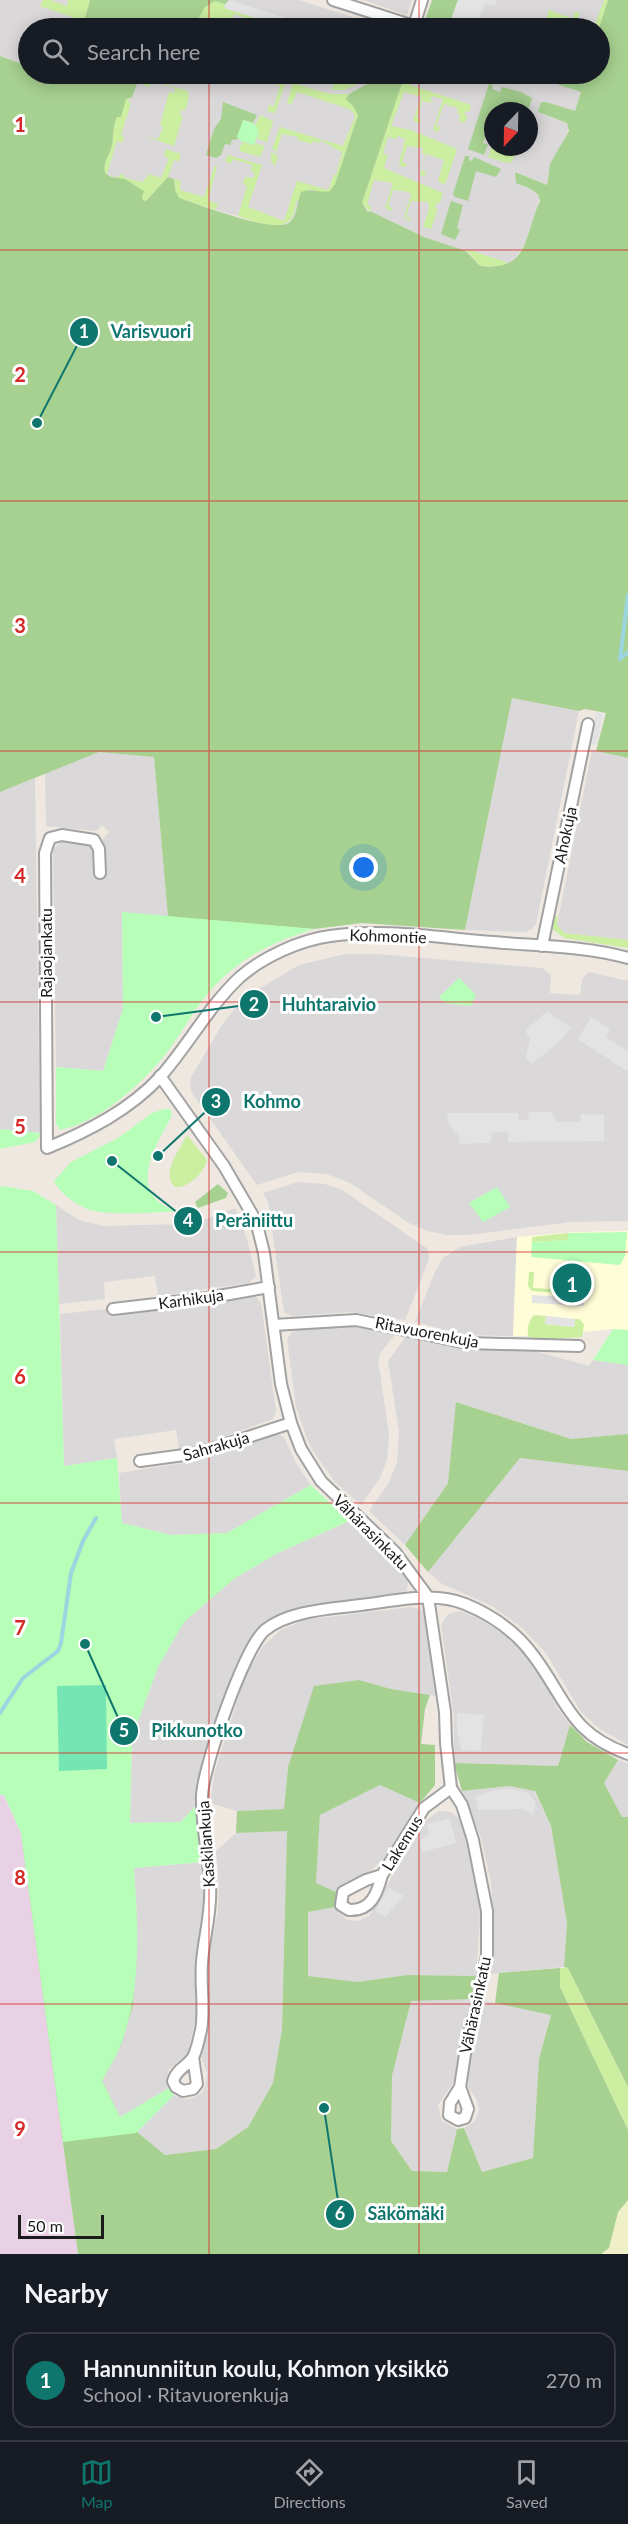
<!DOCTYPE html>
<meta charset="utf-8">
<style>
body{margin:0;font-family:Lato,sans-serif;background:#20242c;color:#f1f3f6}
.compass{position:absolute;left:484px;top:102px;width:54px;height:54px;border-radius:50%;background:#171b24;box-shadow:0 3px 15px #0003;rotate:202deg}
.scale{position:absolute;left:18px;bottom:15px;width:86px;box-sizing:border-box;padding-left:6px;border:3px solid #1b1b1b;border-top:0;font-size:16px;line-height:21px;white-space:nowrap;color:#1b1b1b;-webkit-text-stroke:4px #fff;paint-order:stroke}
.you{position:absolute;left:364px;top:868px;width:21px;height:21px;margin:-15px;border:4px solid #fff;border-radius:50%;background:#1a73e8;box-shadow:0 0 0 9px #1a73e833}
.badge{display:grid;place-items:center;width:39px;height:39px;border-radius:50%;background:#0f766e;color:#fff;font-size:20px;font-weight:700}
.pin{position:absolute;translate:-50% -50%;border:3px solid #fff;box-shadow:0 2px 6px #0006}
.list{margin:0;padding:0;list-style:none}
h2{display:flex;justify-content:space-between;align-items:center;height:78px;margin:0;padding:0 24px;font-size:26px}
h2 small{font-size:20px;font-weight:400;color:#9ea1a6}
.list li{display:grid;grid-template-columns:39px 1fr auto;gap:18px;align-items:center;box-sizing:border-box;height:96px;margin:0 12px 12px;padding:0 12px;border:2px solid #363941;border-radius:18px}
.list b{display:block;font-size:22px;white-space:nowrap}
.list p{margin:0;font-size:20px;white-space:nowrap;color:#9ea1a6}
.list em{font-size:20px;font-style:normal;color:#9ea1a6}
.icon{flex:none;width:33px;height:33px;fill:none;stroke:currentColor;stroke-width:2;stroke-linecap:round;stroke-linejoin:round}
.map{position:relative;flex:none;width:628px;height:2254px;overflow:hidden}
.search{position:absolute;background:#171b24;box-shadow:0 3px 15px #0003;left:18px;right:18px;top:18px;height:66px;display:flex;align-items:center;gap:15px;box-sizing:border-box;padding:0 21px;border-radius:33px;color:#9ea1a6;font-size:22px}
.sheet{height:186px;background:#171b24}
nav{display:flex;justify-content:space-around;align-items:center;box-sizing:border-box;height:84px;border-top:2px solid #363941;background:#171b24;font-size:16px;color:#9ea1a6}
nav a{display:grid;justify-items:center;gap:3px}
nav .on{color:#0f766e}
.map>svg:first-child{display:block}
</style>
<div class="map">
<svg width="628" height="2254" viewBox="0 0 628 2254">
<rect width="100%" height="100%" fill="#eee8e0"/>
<g fill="#dad8d8" fill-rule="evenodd">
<polygon points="0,0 90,0 76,28 28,28 28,66 0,56"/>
<polygon points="229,0 299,0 387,28 187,28"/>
<polygon points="363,0 412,0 407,15"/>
<polygon points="432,0 608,0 599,28 451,28 425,20"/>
<polygon points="141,74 371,74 367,84 349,94 358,115 331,191 283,226 229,214 111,177 105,173 112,127 130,97 132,97"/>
<path d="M405,74H525L581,92L575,111L542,114L567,123L569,128L562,145L556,154L548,174L547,185L516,172L540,198L527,240L513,262L500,267L466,251L424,237L370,211L362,203ZM493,111H529V147H493Z"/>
<polygon points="512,698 579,711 536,924 532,929 525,932 465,930"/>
<polygon points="592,750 628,758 628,940 564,933 557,925"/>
<polygon points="99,752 154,757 168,917 122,913 123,1009 103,1071 56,1067 53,850 62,841 87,844 95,852 105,874 103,838 109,832 102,825 96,831 46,826 45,773"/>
<polygon points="35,778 40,1133 0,1129 0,792"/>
<polygon points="345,954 376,954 542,968 551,975 550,993 580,995 582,979 589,972 628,981 628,1221 571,1222 468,1235 447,1235 428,1231 409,1223 350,1183 327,1174 298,1172 257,1185 194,1096 191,1090 190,1079 222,1025 232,1012 257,990 299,965"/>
<polygon points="298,1182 325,1184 342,1190 428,1249 429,1259 405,1320 350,1312 292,1316 284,1312 268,1201 263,1193"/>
<polygon points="56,1205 79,1220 103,1226 184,1224 204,1220 235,1208 247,1239 256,1276 249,1283 158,1296 155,1276 104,1282 105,1299 59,1304"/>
<polygon points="517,1237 513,1336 465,1335 415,1322 435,1272 443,1258 460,1247"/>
<polygon points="255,1296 261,1303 276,1411 273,1419 198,1447 179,1449 176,1430 114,1439 117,1458 64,1466 60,1314 107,1309 108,1316"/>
<polygon points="322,1326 348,1326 397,1332 381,1352 378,1360 389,1434 387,1460 380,1478 361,1505 335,1482 315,1454 307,1439 296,1407 287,1339 293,1331 298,1329"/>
<polygon points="408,1334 462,1348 531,1350 589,1366 593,1360 628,1365 628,1434 571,1439 457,1402 448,1483 405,1545 369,1511 388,1484 397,1463 399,1432 388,1361"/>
<polygon points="277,1434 284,1437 296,1463 311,1485 227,1533 171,1535 122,1523 119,1473 202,1460"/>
<polygon points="520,1458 628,1471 628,1745 600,1729 581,1712 546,1653 521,1627 492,1606 442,1584 428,1572"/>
<polygon points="349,1521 394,1562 408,1580 407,1590 400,1594 303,1607 280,1615 256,1633 235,1666 200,1776 197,1804 181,1822 130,1823 132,1738 158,1667 183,1622 235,1578 278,1553"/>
<polygon points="411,1607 421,1609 426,1618 437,1696 391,1689 359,1680 288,1767 284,1809 237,1811 210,1803 215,1771 245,1676 263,1646 281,1630 304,1620"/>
<polygon points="460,1611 478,1618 502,1633 524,1653 542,1678 558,1709 570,1725 558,1766 454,1763 454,1717 441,1625 448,1614"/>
<polygon points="618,1760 628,1763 628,1817 622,1817 604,1783"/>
<polygon points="380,1785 420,1803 391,1851 373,1869 345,1883 336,1892 316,1883 320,1815"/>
<polygon points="509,1786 534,1791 551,1826 567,1923 564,1967 490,1974 494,1928 491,1882 481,1838 462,1791"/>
<polygon points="439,1811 451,1812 459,1819 468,1842 477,1881 480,1919 476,1976 407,1975 358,1982 308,1976 308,1912 335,1907 347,1920 358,1921 369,1916 425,1821"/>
<polygon points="287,1831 282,2029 273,2083 248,2127 216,2149 165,2155 136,2133 174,2095 184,2099 192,2098 202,2093 206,2085 207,2073 201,2057 208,2026 210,1997 209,1956 218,1910 219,1887 216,1851 236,1833"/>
<polygon points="203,1862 204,1920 195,1966 196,2015 188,2053 169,2069 167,2077 169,2088 119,2118 102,2081 121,2045 133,2005 137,1916 134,1868"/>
<polygon points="471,1999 462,2032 453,2083 438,2105 442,2121 457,2129 447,2172 412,2171 391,2141 392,2076 411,2000"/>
<polygon points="485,2001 551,2014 539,2059 533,2158 482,2172 464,2128 475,2121 479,2110 477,2100 468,2087 467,2080 472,2049"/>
</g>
<polygon fill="#e8d1e5" points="0,1795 4,1795 21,1833 78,2254 0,2254"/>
<polygon fill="#fffdd8" points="628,1231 628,1330 613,1329 547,1336 513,1336 517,1237 576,1232"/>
<polygon fill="#efefc8" points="628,2200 628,2254 601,2254 609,2248 618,2212"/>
<g fill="#cbeea0">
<polygon points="43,0 50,0 67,6 68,0 90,0 85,18 76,28 69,28 72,17 40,6"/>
<polygon points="604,0 608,0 599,28 586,28 572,20 575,12 580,13 577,21 594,27"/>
<polygon points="215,1 225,4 225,8 287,28 264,28 264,24 259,22 257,28 242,28 246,18 234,14 230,25 204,17 200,28 187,28 195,25 205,7"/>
<polygon points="549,10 568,17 581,28 565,28 545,22"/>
<polygon points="241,74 284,74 288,76 275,113 267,111 269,105 274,106 280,86"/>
<polygon points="336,74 362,74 360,79 364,81 345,90 331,90 334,84 328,82 329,77 334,78"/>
<polygon points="405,74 414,74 410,85 471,105 469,112 466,111 464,115 468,116 464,123 459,121 460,114 457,113 458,108 444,104 436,126 441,128 437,132 433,130 443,99 432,96 430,100 433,103 422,101 417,118 421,120 418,124 413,120 422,97 404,92 391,126 411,130 457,149 445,185 438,181 444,160 426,154 421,170 426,172 425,176 420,175 425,154 422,153 423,148 407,146 402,162 407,164 405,167 402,167 399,164 405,139 398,136 396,139 388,137 383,153 388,155 384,168 443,193 440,203 437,203 435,208 438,209 431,229 423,227 429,209 428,202 411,201 406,217 411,219 410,221 404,217 411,195 409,192 393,190 388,206 392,208 391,211 385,208 393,183 374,180 367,204 371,206 370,212 362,203"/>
<path d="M147,78L188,91L189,97L185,111L181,110L180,115L183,116L174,146L147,137L158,139L163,127L160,125C163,114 166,103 169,92L174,93L175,88L152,81L149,87L143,85Z"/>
<path d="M293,83L330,94H349L346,99L353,106L358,115L335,184L331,191L323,193L310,189L296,202C294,238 261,224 238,216L247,186L243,184L245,177L254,178L255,173L251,171L252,165L233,159L231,164L225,161L228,155L262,165L248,207L284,221L297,181L328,190L334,175H336L342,152L320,140L319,143L313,141L312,144L297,140L298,137L282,134L275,156L278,157L275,166L271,161V153L274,154L276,151L272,149L280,127L343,146L355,117L353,112L346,108L297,92L291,105L287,103Z"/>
<path d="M130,97L128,102L131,103L121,135L124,137L122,143L117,141L107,174L119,177L121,174L125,175L124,178L143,182L149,174L161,178L169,158L164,156L166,149L181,154L179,161L174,160L168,177L147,200L144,201L136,185L105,173C103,159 109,157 112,145C114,134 112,127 117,117L121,116L126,99Z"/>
<polygon points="260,115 273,121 267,142 257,139 259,133 255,126"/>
<polygon points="242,142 251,145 255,143 265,146 260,157 239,151"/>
<polygon points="492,145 500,148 517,147 512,162 507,163 488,157"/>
<polygon points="215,165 217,167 208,200 218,204 216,210 179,198 175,190 174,179 181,181 180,190 204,197"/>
<polygon points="466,249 506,262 506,264 500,267 480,266"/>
<polygon points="558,916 557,925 564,933 628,940 628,948 564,938 550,927 552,917"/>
<path d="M187,1135L207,1160C204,1173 189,1188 175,1187C160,1174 180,1149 187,1135Z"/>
<polygon points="568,1233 568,1240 532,1242 532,1237"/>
<polygon points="529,1272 534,1272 533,1288 587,1291 587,1295 532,1291 528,1286"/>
<path d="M534,1315L546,1316L545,1324L574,1327L575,1319H579L584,1324L582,1337L531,1340C525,1333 528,1321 534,1315Z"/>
<polygon points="560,1968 568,1968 628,2087 628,2130 560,1987"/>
</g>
<g fill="#a7d190">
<polygon points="90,0 229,0 225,4 215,1 205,7 195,25 187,28 76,28 85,18"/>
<polygon points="432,0 458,0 450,22 442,19 425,20"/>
<path d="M608,0H628V758L596,751L606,713L585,709L579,711L512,698L465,930L362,923L314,929L168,917L154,757L99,752L0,792V56L28,66V74H141L132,97L126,99L121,117H117C112,127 114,135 112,145C109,158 103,159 105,173L111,177L125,179L144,191L142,198L144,201L147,200L168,177L174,179L175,190L179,198C198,204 276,235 290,222C298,215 297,201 301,192C312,188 320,193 330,191L335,184L358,115L353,106L346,99L349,94L367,84L371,74H405L362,203L368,212L370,211L424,237L466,251L480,266C530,272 524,235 540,201C539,190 526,187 516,183L515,172L547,185L550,164L569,131L567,123L538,112L541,102H546L575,111L581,92L525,74H600L599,28Z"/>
<polygon points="489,84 493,85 492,89 500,92 502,87 521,92 532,98 528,111 493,111 493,126 489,125 483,143 488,144 484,155 468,149"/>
<polygon points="223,102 257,115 253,123 245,120 237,137 239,139 232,140 230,145 225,144 221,155 216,158 206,155 214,129 221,119"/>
<polygon points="465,156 469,156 469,160 472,161 474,157 501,169 496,177 476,171 468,201 455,197 453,194"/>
<polygon points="451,201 463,205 457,228 460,230 455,240 441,234"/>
<polygon points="218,1184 228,1193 226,1198 198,1208 195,1202"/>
<polygon points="456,1402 571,1439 628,1434 628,1471 520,1458 428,1572 405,1545 448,1483"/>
<polygon points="359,1680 391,1689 430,1695 425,1709 421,1744 435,1745 435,1785 420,1803 380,1785 320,1815 316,1883 336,1892 335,1907 308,1912 308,1976 358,1982 407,1975 476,1976 471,1999 411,2001 392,2076 391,2141 412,2171 447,2172 457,2129 464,2128 482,2172 533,2158 539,2059 551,2015 495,2003 499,1973 560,1968 560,1987 628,2130 628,2200 618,2212 609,2248 601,2254 78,2254 21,1833 137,1916 133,2005 121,2045 102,2081 120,2118 165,2155 216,2149 248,2127 273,2083 282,2029 287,1831 236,1833 237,1811 284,1809 288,1767 314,1686"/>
<polygon points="570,1725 587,1742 618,1760 604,1783 622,1817 628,1817 628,2087 568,1968 564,1967 567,1923 551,1826 535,1791 509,1786 462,1791 454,1763 558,1766"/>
</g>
<g fill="#b7feb8">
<polygon points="243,120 255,124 259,132 254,145 241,141 237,137"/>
<path d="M122,912L314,929C274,941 238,959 210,991C195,1008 184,1029 171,1047C148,1079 101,1122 60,1130L56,1124V1067L103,1071L123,1009Z"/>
<polygon points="459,978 476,995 471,1006 445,1003 439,997"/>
<path d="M164,1109H170L172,1115C161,1138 135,1174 155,1198C162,1207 173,1211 184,1210C166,1213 111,1215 94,1211C80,1208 60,1194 54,1181L71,1162L118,1138L152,1113Z"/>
<polygon points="0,1129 40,1133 39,1137 35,1142 0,1149"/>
<path d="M3,1186L33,1191L56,1205L64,1466L117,1458L122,1523L171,1535L227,1533L311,1485L349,1521L278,1553L235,1578L184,1622L158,1667L132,1738L130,1823L181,1822L197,1804L203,1862L134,1868C138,1926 142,1988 121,2044C117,2056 108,2069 102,2081L120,2117L169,2088L174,2095L136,2133L63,2142L21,1833L4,1795H0V1187Z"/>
<polygon points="497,1187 510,1207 483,1222 469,1203"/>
<polygon points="627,1232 625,1256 620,1265 531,1257 532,1242 568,1240 568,1233"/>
<polygon points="613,1329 628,1330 628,1365 593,1360"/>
</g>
<polygon fill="#75e5b4" points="106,1685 107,1769 59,1771 57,1686"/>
<g fill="#e3e3e3">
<polygon points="229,0 305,24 304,28 287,28 224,8"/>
<polygon points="458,0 497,0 495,6 485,3 475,28 471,28 450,22"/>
<polygon points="596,713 603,714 597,745 589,743"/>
<polygon points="547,1011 571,1028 556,1045 531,1064 526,1057 530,1038 525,1031"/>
<polygon points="591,1017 610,1029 606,1037 628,1052 628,1072 578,1039"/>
<polygon points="529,1112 552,1112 556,1122 580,1122 581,1114 604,1115 604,1141 508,1142 508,1132 492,1133 491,1143 459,1144 459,1134 454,1132 447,1120 448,1113 518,1113 518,1120 528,1120"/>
<polygon points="532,1295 585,1298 584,1306 532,1303"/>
<polygon points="546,1316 575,1319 574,1327 545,1324"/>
<polygon points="457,1713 484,1715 481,1751 461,1750 457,1729"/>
<polygon points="508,1789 526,1792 536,1802 533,1814 522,1809 478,1810 475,1797 493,1790"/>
<polygon points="450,1818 456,1843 422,1852 420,1840 429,1835 427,1824"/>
<polygon points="389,1887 404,1896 385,1917 375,1911"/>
</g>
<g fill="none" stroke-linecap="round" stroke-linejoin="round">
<g stroke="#9bd5e0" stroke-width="4">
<polyline points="620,659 628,595"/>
<polyline points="620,659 628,652"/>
<polyline points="0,1713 23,1678 58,1651 61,1643 71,1573 83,1541 96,1518"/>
</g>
<g stroke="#a2a2a2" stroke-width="14">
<g id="minor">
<polyline points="333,0 420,28"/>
<polyline points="414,26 422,0"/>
<path d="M100,873L99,849L94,840L62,835L50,838L45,853L47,1148C88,1131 130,1110 161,1076C189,1044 209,1006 240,977C263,957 300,940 330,936C384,928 440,938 493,942C538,946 585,946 628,958"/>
<polyline points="542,946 588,724"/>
<polyline points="160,1076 224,1166 256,1221 264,1253 281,1384 291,1423 301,1449 321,1481 395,1552 428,1597 445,1712 446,1743 451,1788 462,1805 473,1840 487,1911 487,1955 477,2005 467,2041 460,2087 450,2103 449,2115 458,2120 465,2118 468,2109 460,2087"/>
<polyline points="113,1309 207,1298 269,1287"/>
<polyline points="274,1325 356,1320 467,1343 579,1346"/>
<polyline points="140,1461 199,1453 291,1423"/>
<path d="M382,1875C377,1894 371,1911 349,1910L341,1905L343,1892L366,1880L382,1875L424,1808L451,1788"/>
<path d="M193,2057L197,2084L193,2089L183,2091L176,2087L173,2081C176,2069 188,2066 193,2057C197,2050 199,2038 201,2030C205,2008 200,1985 202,1962C204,1936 212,1912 210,1885C209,1856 201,1825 202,1795C204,1765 244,1648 265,1630C290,1610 331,1609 361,1605C395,1601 433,1591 465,1604C492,1615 516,1632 533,1655C567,1700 569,1733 628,1754"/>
</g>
</g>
<use href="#minor" stroke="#fff" stroke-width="10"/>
</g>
<path fill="none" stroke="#d62828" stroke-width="1.5" stroke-opacity="0.55" d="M209,0V28M419,0V28M209,74V2254M419,74V2254M0,250H628M0,501H628M0,751H628M0,1002H628M0,1252H628M0,1503H628M0,1753H628M0,2004H628"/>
<g text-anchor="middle" stroke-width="6" stroke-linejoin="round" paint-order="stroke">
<g font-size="16" fill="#1b1b1b" stroke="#fff">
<text transform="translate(565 835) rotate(-78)" y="6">Ahokuja</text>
<text transform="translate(388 936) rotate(2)" y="6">Kohmontie</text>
<text transform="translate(46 953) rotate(-90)" y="6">Rajaojankatu</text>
<text transform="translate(191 1299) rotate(-8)" y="6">Karhikuja</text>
<text transform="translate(427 1332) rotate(11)" y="6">Ritavuorenkuja</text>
<text transform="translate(216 1446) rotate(-16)" y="6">Sahrakuja</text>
<text transform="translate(371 1532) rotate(45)" y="6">Vähärasinkatu</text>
<text transform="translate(402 1843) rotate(-58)" y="6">Lakemus</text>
<text transform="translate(206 1844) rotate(-94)" y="6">Kaskilankuja</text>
<text transform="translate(475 2005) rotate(-78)" y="6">Vähärasinkatu</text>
</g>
</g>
<g font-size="20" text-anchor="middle" font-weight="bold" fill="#d62828" stroke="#fff" stroke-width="6" stroke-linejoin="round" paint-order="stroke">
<text x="20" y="132">1</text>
<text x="20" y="382">2</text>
<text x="20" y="633">3</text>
<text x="20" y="883">4</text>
<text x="20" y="1134">5</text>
<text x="20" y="1384">6</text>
<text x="20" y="1635">7</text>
<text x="20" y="1885">8</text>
<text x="20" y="2136">9</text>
</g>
<path fill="none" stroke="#0f766e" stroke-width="2" d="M37 423L84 332M156 1017L254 1004M158 1156L216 1102M112 1161L188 1221M85 1644L124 1731M324 2108L340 2214"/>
<g fill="#0f766e" stroke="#fff" stroke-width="2">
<circle cx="37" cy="423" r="6"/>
<circle cx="156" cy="1017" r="6"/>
<circle cx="158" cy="1156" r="6"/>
<circle cx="112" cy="1161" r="6"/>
<circle cx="85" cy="1644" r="6"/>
<circle cx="324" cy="2108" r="6"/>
<circle cx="84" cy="332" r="15"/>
<circle cx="254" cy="1004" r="15"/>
<circle cx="216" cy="1102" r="15"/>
<circle cx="188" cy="1221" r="15"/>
<circle cx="124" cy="1731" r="15"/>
<circle cx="340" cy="2214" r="15"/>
</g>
<g font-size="18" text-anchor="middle" font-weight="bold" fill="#fff">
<text x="84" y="338">1</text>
<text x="254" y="1011">2</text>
<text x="216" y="1108">3</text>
<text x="188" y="1227">4</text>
<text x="124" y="1737">5</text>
<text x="340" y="2220">6</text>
</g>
<g font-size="18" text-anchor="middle" font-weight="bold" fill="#0f766e" stroke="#fff" stroke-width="6" stroke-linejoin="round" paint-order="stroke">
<text x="151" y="338">Varisvuori</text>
<text x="329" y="1011">Huhtaraivio</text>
<text x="272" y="1108">Kohmo</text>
<text x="254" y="1227">Peräniittu</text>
<text x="197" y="1737">Pikkunotko</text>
<text x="406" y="2220">Säkömäki</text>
</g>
</svg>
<svg class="compass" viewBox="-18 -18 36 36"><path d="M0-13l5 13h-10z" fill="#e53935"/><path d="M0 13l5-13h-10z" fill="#9ea1a6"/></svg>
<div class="scale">50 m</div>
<div class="you"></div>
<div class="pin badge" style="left:572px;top:1283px">1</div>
<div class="search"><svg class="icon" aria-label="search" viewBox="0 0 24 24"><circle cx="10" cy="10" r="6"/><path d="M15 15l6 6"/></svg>Search here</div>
</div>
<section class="sheet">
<h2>Nearby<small></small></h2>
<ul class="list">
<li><span class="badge">1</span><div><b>Hannunniitun koulu, Kohmon yksikkö</b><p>School · Ritavuorenkuja</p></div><em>270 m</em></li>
</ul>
</section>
<nav>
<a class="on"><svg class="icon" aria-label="map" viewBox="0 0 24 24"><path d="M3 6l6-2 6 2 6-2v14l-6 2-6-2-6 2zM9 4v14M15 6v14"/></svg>Map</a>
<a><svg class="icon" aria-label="directions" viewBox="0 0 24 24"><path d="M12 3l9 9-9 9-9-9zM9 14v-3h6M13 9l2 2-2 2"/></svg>Directions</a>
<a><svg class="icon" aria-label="saved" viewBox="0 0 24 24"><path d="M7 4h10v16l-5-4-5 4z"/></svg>Saved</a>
</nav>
